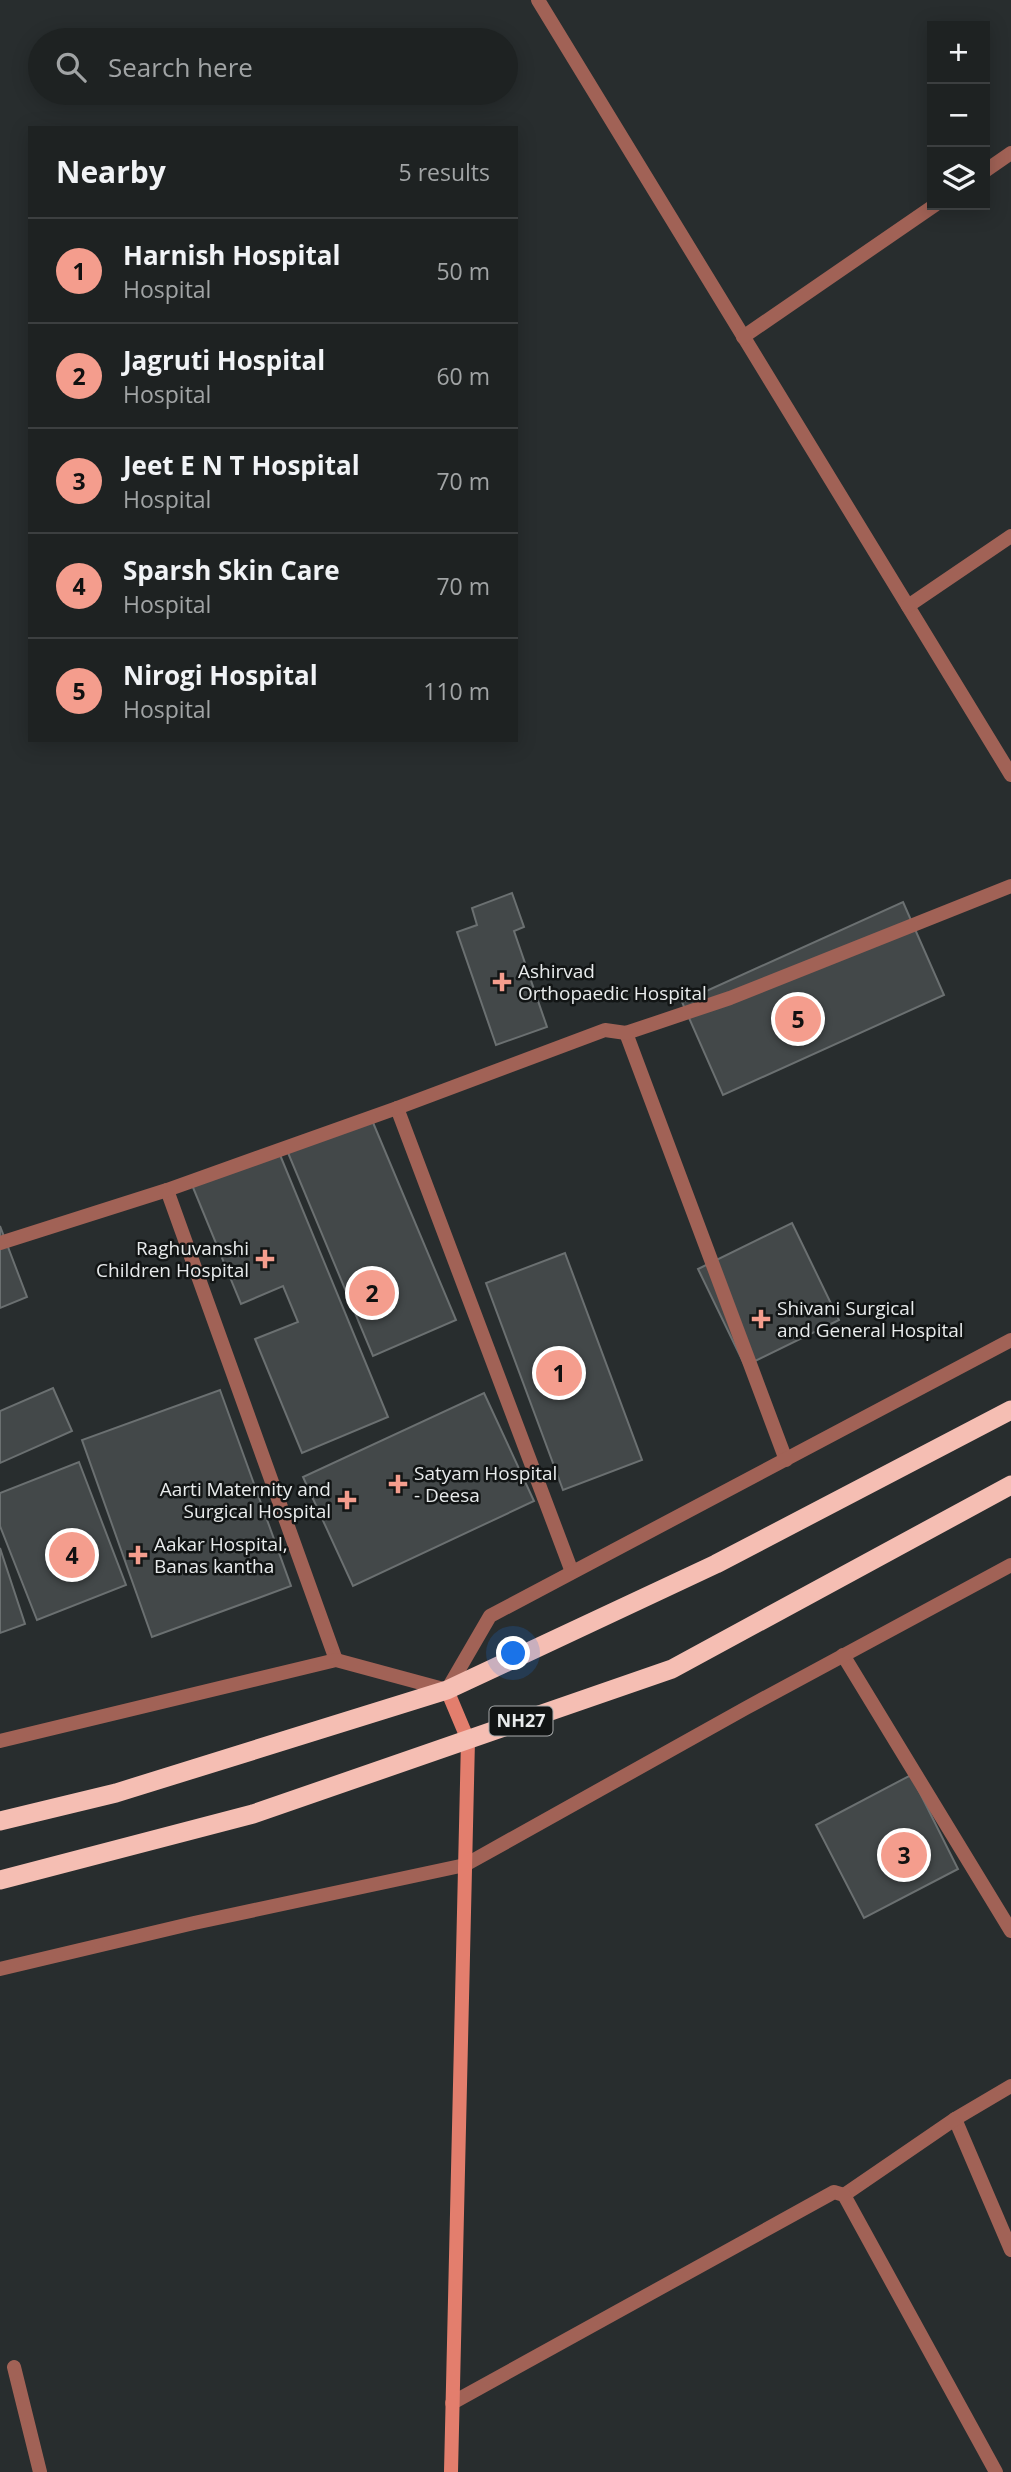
<!DOCTYPE html>
<meta charset="utf-8">
<style>
body{margin:0;font-family:"Open Sans",sans-serif;background:#2b2f2f;color:#f1f3f6}
.controls{position:absolute;right:21px;top:21px;display:grid;overflow:hidden;border-radius:0px;box-shadow:0 4px 18px #0003}
.controls button{width:63px;height:63px;display:grid;place-items:center;padding:0;border:0;border-bottom:2px solid #3c3f40;background:#1e2222;color:#f1f3f6;font:35px sans-serif}
.you{position:absolute;left:514px;top:1654px;width:24px;height:24px;margin:-18px;border:5px solid #fff;border-radius:50%;background:#1a73e8;box-shadow:0 0 0 10px #1a73e833}
.badge{display:grid;place-items:center;width:46px;height:46px;border-radius:50%;background:#f49d8d;color:#111;font-size:23px;font-weight:700}
.pin{position:absolute;translate:-50% -50%;border:4px solid #fff;box-shadow:0 2px 7px #0006}
.list{margin:0;padding:0;list-style:none}
h2{display:flex;justify-content:space-between;align-items:center;height:91px;margin:0;padding:0 28px;font-size:30px}
h2 small{font-size:23px;font-weight:400;color:#a1a4a5}
.list li{display:grid;grid-template-columns:46px 1fr auto;gap:21px;align-items:center;box-sizing:border-box;height:105px;padding:0 28px;border-top:2px solid #3c3f40}
.list b{display:block;font-size:26px;white-space:nowrap}
.list p{margin:0;font-size:23px;white-space:nowrap;color:#a1a4a5}
.list em{font-size:23px;font-style:normal;color:#a1a4a5}
.icon{flex:none;width:38px;height:38px;fill:none;stroke:currentColor;stroke-width:2;stroke-linecap:round;stroke-linejoin:round}
.map{position:relative;flex:none;width:1011px;height:2472px;overflow:hidden}
.search{position:absolute;background:#1e2222;box-shadow:0 4px 18px #0003;left:28px;top:28px;width:490px;height:77px;display:flex;align-items:center;gap:18px;box-sizing:border-box;padding:0 24px;border-radius:38px;color:#a1a4a5;font-size:26px}
.panel{position:absolute;background:#1e2222;box-shadow:0 4px 18px #0003;left:28px;top:126px;width:490px;height:616px;border-radius:0px}
.map>svg:first-child{display:block}
</style>
<div class="map">
<svg width="1011" height="2472" viewBox="0 0 1011 2472">
<rect width="100%" height="100%" fill="#282d2e"/>
<g fill="#434849" stroke="#6b7071" stroke-width="2">
<polygon points="512,893 524,927 514,931 547,1027 496,1045 457,932 477,925 472,908"/>
<polygon points="903,902 944,995 723,1095 682,1002"/>
<polygon points="369,1113 456,1320 373,1356 286,1148"/>
<polygon points="278,1150 388,1417 302,1453 255,1339 298,1322 283,1286 241,1304 192,1185"/>
<polygon points="792,1223 839,1320 745,1366 698,1269"/>
<polygon points="0,1226 27,1297 0,1308"/>
<polygon points="565,1253 642,1460 563,1490 486,1283"/>
<polygon points="53,1388 72,1431 0,1463 0,1411"/>
<polygon points="220,1390 291,1586 152,1637 82,1440"/>
<polygon points="484,1393 534,1501 353,1586 303,1477"/>
<polygon points="79,1462 126,1585 37,1620 0,1526 0,1493"/>
<polygon points="0,1548 25,1624 0,1633"/>
<polygon points="911,1775 958,1869 864,1918 816,1825"/>
</g>
<g fill="none" stroke-linecap="round" stroke-linejoin="round">
<g stroke="#a16256" stroke-width="14">
<polyline points="538,0 1011,775"/>
<polyline points="985,171 1011,153"/>
<polyline points="743,337 935,205"/>
<polyline points="908,606 1011,536"/>
<polyline points="626,1033 786,1460"/>
<polyline points="397,1108 572,1572"/>
<polyline points="167,1190 336,1660"/>
<polyline points="0,1243 167,1190 397,1108 605,1030 626,1033 730,998 1011,886"/>
<polyline points="843,1655 1011,1931"/>
<polyline points="955,2119 1011,2250"/>
<polyline points="844,2195 955,2119 1011,2086"/>
<polyline points="14,2367 40,2472"/>
<polyline points="452,2403 834,2192 844,2195 996,2472"/>
</g>
<g stroke="#a16256" stroke-width="14">
<polyline points="0,1741 336,1660 447,1690 490,1616 1011,1340"/>
<polyline points="0,1969 194,1923 465,1865 746,1708 1011,1565"/>
</g>
<polyline stroke="#e37e6d" stroke-width="14" points="447,1690 468,1740 451,2472"/>
<g stroke="#f5beb3" stroke-width="19">
<polyline points="0,1821 116,1793 447,1690 716,1564 1011,1410"/>
<polyline points="0,1880 253,1814 672,1669 1011,1485"/>
</g>
</g>
<g fill="#f49d8d" stroke="#121515" stroke-width="2.5">
<path d="M498.5 971.5h7v7h7v7h-7v7h-7v-7h-7v-7h7z"/>
<path d="M261.5 1248.5h7v7h7v7h-7v7h-7v-7h-7v-7h7z"/>
<path d="M757.5 1308.5h7v7h7v7h-7v7h-7v-7h-7v-7h7z"/>
<path d="M394.5 1473.5h7v7h7v7h-7v7h-7v-7h-7v-7h7z"/>
<path d="M343.5 1489.5h7v7h7v7h-7v7h-7v-7h-7v-7h7z"/>
<path d="M134.5 1544.5h7v7h7v7h-7v7h-7v-7h-7v-7h7z"/>
</g>
<g text-anchor="middle" stroke-width="5" stroke-linejoin="round" paint-order="stroke">
<rect fill="#121515" stroke="#a8abac" stroke-width="2" x="489.5" y="1706.5" width="63" height="29" rx="5"/>
<g font-size="18" font-weight="bold" fill="#e8ebec">
<text x="521" y="1727">NH27</text>
</g>
<g font-size="19" fill="#e8ebec" stroke="#121515" text-anchor="start">
<text x="518" y="978">Ashirvad<tspan x="518" dy="22">Orthopaedic Hospital</tspan></text>
<text x="249" y="1255" text-anchor="end">Raghuvanshi<tspan x="249" dy="22">Children Hospital</tspan></text>
<text x="777" y="1315">Shivani Surgical<tspan x="777" dy="22">and General Hospital</tspan></text>
<text x="414" y="1480">Satyam Hospital<tspan x="414" dy="22">- Deesa</tspan></text>
<text x="331" y="1496" text-anchor="end">Aarti Maternity and<tspan x="331" dy="22">Surgical Hospital</tspan></text>
<text x="154" y="1551">Aakar Hospital,<tspan x="154" dy="22">Banas kantha</tspan></text>
</g>
</g>
</svg>
<div class="controls">
<button>+</button>
<button>−</button>
<button><svg class="icon" aria-label="layers" viewBox="0 0 24 24"><path d="M12 4l9 5-9 5-9-5zM3 14l9 5 9-5"/></svg></button>
</div>
<div class="you"></div>
<div class="pin badge" style="left:559px;top:1373px">1</div>
<div class="pin badge" style="left:372px;top:1293px">2</div>
<div class="pin badge" style="left:904px;top:1855px">3</div>
<div class="pin badge" style="left:72px;top:1555px">4</div>
<div class="pin badge" style="left:798px;top:1019px">5</div>
<div class="search"><svg class="icon" aria-label="search" viewBox="0 0 24 24"><circle cx="10" cy="10" r="6"/><path d="M15 15l6 6"/></svg>Search here</div>
<section class="panel">
<h2>Nearby<small>5 results</small></h2>
<ul class="list">
<li><span class="badge">1</span><div><b>Harnish Hospital</b><p>Hospital</p></div><em>50 m</em></li>
<li><span class="badge">2</span><div><b>Jagruti Hospital</b><p>Hospital</p></div><em>60 m</em></li>
<li><span class="badge">3</span><div><b>Jeet E N T Hospital</b><p>Hospital</p></div><em>70 m</em></li>
<li><span class="badge">4</span><div><b>Sparsh Skin Care</b><p>Hospital</p></div><em>70 m</em></li>
<li><span class="badge">5</span><div><b>Nirogi Hospital</b><p>Hospital</p></div><em>110 m</em></li>
</ul>
</section>
</div>
